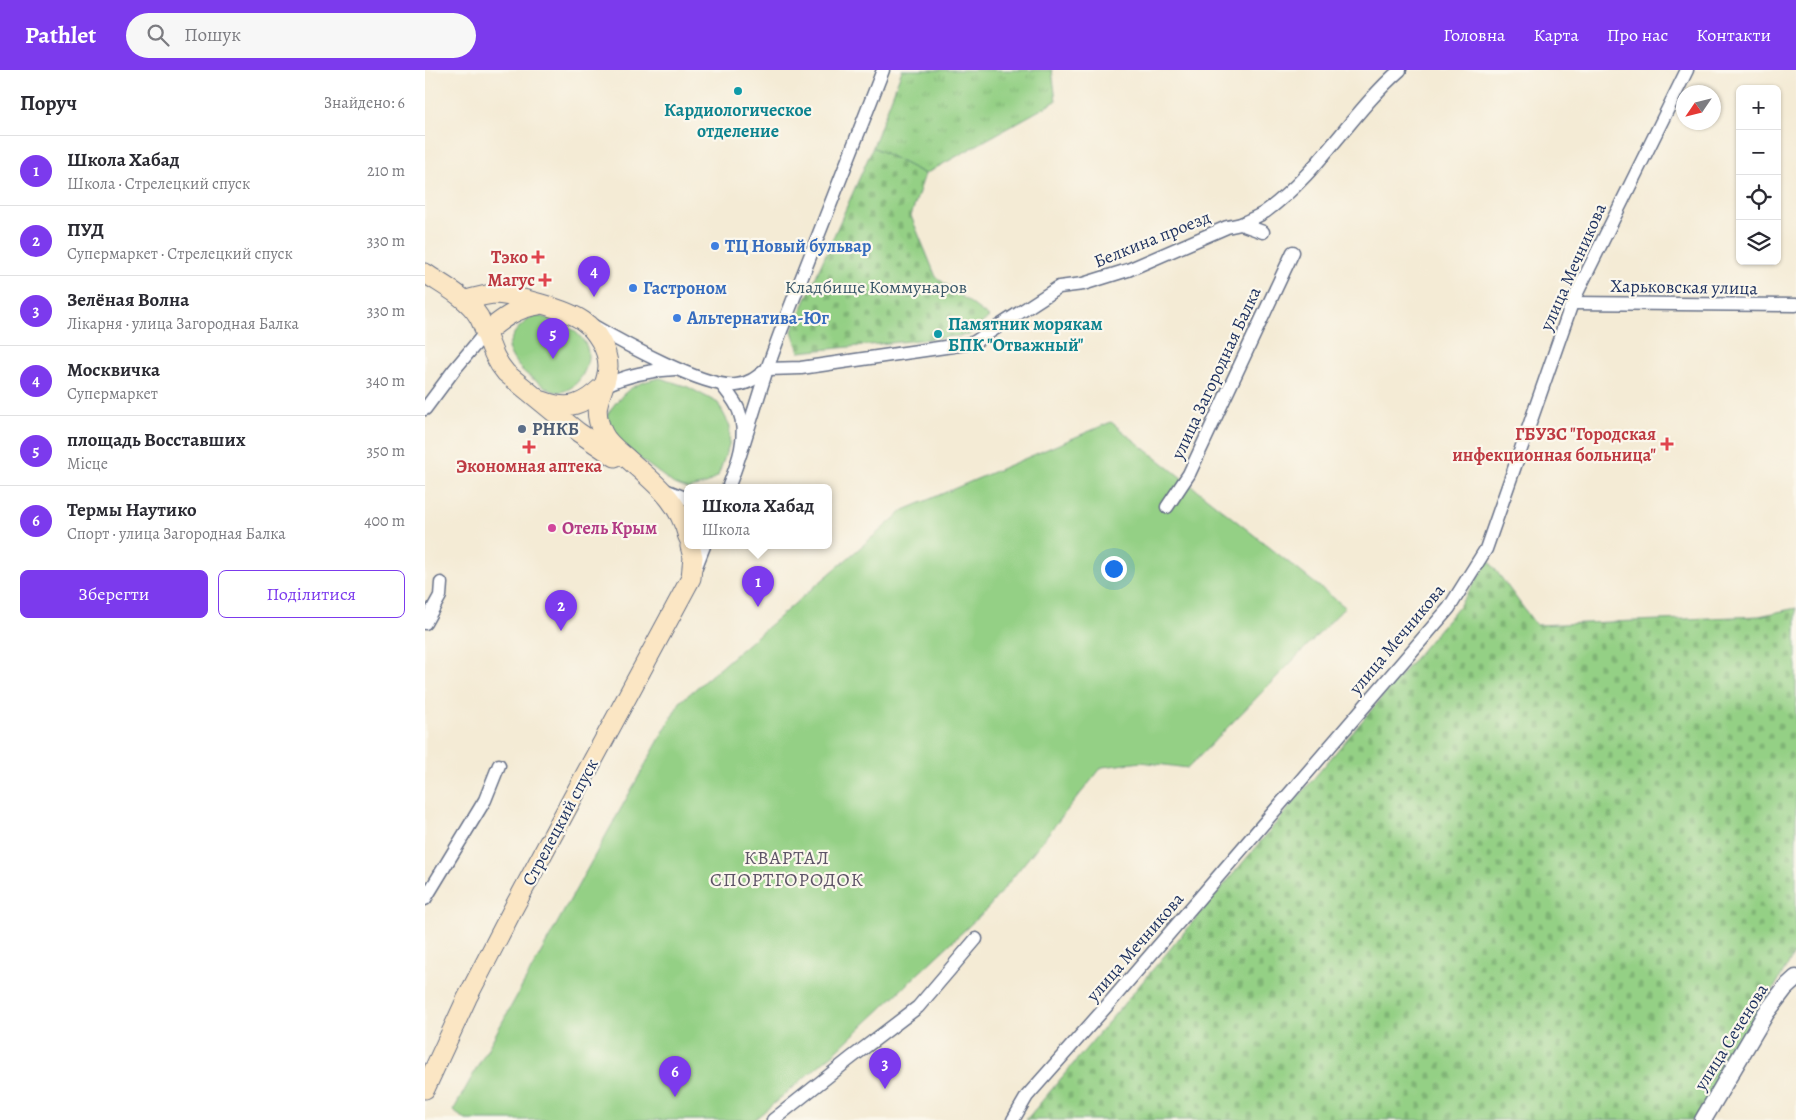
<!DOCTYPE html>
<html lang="uk">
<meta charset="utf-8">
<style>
body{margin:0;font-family:Alegreya,serif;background:#f7f7f7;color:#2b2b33}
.controls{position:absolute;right:15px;top:15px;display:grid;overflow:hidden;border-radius:8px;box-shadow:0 1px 4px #0004}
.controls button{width:45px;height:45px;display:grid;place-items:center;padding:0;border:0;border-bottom:1px solid #e1e1e2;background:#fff;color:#2b2b33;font:25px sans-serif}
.compass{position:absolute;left:1251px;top:15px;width:45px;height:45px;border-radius:50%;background:#fff;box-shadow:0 1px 4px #0004;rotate:235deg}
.you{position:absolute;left:688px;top:498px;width:18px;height:18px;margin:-12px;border:4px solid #fff;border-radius:50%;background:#1a73e8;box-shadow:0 0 0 8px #1a73e833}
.badge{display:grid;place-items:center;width:32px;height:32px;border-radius:50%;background:#7c3aed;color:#fff;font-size:16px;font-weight:700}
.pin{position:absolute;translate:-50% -41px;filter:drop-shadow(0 1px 2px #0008)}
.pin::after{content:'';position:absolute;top:26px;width:18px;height:15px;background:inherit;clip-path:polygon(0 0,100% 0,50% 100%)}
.popup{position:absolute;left:259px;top:414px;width:148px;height:65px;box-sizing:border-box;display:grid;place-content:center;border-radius:8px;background:#fff;filter:drop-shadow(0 1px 4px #0005);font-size:16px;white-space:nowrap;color:#7c7c81}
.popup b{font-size:19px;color:#2b2b33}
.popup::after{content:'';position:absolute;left:50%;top:100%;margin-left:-10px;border:10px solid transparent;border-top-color:#fff}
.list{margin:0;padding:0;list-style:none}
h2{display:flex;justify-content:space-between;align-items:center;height:65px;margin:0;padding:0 20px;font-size:21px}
h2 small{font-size:16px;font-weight:400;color:#7c7c81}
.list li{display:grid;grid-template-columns:32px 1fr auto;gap:15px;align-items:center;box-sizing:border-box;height:70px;padding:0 20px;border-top:1px solid #e1e1e2}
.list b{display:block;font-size:19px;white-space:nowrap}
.list p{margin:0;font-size:16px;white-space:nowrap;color:#7c7c81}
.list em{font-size:16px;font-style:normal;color:#7c7c81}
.actions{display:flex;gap:10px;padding:15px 20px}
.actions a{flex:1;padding:11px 0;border:1px solid #7c3aed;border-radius:8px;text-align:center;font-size:18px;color:#7c3aed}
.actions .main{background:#7c3aed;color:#fff}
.icon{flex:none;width:28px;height:28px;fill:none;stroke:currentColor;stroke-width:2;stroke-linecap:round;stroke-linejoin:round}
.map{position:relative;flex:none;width:1371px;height:1050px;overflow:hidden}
header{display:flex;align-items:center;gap:30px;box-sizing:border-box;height:70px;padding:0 25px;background:#7c3aed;color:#fff}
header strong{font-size:24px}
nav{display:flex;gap:28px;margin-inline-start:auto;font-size:18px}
.search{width:350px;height:45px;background:#f7f7f7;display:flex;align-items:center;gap:12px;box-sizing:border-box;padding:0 18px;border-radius:28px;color:#7c7c81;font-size:19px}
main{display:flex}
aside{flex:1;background:#fff}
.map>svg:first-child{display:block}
</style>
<header>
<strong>Pathlet</strong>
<div class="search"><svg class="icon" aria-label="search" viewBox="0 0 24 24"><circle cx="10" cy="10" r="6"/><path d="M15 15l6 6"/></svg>Пошук</div>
<nav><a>Головна</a><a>Карта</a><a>Про нас</a><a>Контакти</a></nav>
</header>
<main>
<aside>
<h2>Поруч<small>Знайдено: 6</small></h2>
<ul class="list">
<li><span class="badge">1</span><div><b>Школа Хабад</b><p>Школа · Стрелецкий спуск</p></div><em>210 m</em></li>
<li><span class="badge">2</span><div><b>ПУД</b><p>Супермаркет · Стрелецкий спуск</p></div><em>330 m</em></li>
<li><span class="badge">3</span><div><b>Зелёная Волна</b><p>Лікарня · улица Загородная Балка</p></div><em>330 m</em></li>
<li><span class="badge">4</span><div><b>Москвичка</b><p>Супермаркет</p></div><em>340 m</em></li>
<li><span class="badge">5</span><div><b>площадь Восставших</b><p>Місце</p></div><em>350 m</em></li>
<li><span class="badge">6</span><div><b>Термы Наутико</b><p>Спорт · улица Загородная Балка</p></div><em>400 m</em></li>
</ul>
<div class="actions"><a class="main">Зберегти</a><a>Поділитися</a></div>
</aside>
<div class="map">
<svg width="1371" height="1050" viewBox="0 0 1371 1050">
<defs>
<pattern id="cemetery-stones" width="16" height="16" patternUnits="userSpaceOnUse" patternTransform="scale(1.25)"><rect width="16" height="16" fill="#94d085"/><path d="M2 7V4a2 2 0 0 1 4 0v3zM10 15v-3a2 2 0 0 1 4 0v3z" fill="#7fb375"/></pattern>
<pattern id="park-tufts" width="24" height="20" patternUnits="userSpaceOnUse" patternTransform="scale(1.25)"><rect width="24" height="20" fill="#94d085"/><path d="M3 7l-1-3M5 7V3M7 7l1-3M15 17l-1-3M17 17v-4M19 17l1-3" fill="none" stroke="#7fb375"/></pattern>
</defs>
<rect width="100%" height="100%" fill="#fbf7ec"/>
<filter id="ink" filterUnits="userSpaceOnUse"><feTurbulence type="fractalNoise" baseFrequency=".02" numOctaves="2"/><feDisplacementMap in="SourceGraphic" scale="10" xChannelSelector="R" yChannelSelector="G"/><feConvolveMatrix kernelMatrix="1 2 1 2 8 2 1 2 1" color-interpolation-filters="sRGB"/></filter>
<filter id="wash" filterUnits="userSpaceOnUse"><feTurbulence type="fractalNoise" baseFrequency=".0096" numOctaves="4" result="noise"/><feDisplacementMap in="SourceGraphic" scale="20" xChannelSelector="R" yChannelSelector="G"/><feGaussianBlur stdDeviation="1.12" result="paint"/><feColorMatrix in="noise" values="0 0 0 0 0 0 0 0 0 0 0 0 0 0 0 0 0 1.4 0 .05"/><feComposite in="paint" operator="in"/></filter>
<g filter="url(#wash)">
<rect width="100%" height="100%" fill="#f4ebd5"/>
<g fill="#94d085" stroke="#588072">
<path d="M109,246C127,247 152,257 161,275C169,292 153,322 133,322C126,322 119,316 113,312C98,303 89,294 83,278C88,261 94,256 109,246Z"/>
<path d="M235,308L263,317L293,333L305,356L304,375L293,406L281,414L263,419L249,414L199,377L189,366L182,345C197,322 208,313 235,308Z"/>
<polygon points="686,352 920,537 763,698 716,692 677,697 563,838 410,982 329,1050 41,1050 28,1041 255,632 479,440"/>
</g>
<g fill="url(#cemetery-stones)" stroke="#588072">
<polygon points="448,77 500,104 486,146 511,207 564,247 544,265 374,282 367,261"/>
<polygon points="1064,491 1111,555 1334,546 1371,538 1371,881 1271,1050 601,1050 1034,536"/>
</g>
<polygon fill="url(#park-tufts)" stroke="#588072" points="477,0 627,0 631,31 500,104 448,77"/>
</g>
<g filter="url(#ink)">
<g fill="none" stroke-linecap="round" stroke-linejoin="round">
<g stroke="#677188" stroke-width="15">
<g id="minor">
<path d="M816,154C824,150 832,147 840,142C893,104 926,43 975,0"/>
<polyline points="1147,233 1371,235"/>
<path d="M167,255C196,272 281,319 311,315C324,314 332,307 342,299"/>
<polyline points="342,299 376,298 548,273 634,217 658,214 703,200 802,157 816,154 838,162"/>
<path d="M297,315C303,323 311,332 314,341C324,366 312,395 303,418"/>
<path d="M178,316C202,305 224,300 250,299"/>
<polyline points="0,339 29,300 60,263"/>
<polyline points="315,385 342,299 357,258 458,0"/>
<polyline points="240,420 263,429"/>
<polyline points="742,437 764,404 868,182"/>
<polyline points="270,499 279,476"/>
<polyline points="0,553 15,526 16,513"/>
<polyline points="0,829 60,730 74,695"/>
<polyline points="348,1050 426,988 493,937 551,869"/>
<polyline points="588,1050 602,1026 680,938 1024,538 1061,479 1147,233 1262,0"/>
</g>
</g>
<g stroke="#677188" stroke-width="19">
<polyline id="tertiary" points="1278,1050 1341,943 1360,918 1371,908"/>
</g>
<g stroke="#677188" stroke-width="21">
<g id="secondary">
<path d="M0,203C19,216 42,227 54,247C64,267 66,286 81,303L153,362L190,387"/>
<path d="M41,230C50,228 61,224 71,224C91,226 142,239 158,251C171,260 183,280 183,296C182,323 163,332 178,363C183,374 195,382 204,390C231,414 254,431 263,467"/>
<path d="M60,263C77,249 91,238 113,235"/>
<path d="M118,331C144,341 158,335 178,316"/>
<polyline points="0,1019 42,928 88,839 266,508 268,487 265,476"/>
</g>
</g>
<use href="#minor" stroke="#fff" stroke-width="12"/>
<use href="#tertiary" stroke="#fff" stroke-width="16"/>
<use href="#secondary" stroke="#fbe6c4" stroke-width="19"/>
</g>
</g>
<g fill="#0f9aa8" stroke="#fbf7ec" stroke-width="2">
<circle cx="313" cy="21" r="5"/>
<circle cx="513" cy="264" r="5"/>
</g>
<g fill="#3f7fe0" stroke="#fbf7ec" stroke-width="2">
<circle cx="290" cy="176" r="5"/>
<circle cx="208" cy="218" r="5"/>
<circle cx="252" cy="248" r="5"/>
</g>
<g fill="#e0444e" stroke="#fbf7ec" stroke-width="2">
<path d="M110.5 179.5h5v5h5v5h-5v5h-5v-5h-5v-5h5z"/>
<path d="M117.5 202.5h5v5h5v5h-5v5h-5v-5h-5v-5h5z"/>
<path d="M1239.5 366.5h5v5h5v5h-5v5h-5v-5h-5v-5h5z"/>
<path d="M101.5 369.5h5v5h5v5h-5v5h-5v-5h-5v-5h5z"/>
</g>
<circle fill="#5c6f8a" stroke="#fbf7ec" stroke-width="2" cx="97" cy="359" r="5"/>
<circle fill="#d1479c" stroke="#fbf7ec" stroke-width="2" cx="127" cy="458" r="5"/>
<g text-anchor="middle" stroke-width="4.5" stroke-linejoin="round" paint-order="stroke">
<g font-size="18" font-weight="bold" fill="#0d838f" stroke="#fbf7ec">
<text x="313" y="46">Кардиологическое<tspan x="313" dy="21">отделение</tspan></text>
<text x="523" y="260" text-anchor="start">Памятник морякам<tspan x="523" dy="21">БПК "Отважный"</tspan></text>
</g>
<g font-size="18" fill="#1b2f5e" stroke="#fbf7ec">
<text transform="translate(727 169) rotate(-22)" y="6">Белкина проезд</text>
<text transform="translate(1148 197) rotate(-66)" y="6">улица Мечникова</text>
<text transform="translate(1259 217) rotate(1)" y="6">Харьковская улица</text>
<text transform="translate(791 303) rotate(-65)" y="6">улица Загородная Балка</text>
<text transform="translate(972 569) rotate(-50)" y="6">улица Мечникова</text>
<text transform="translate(135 752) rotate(-62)" y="6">Стрелецкий спуск</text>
<text transform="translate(710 877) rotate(-49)" y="6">улица Мечникова</text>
<text transform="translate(1306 967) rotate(-58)" y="6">улица Сеченова</text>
</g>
<g font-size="18" font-weight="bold" fill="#366cbe" stroke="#fbf7ec" text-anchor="start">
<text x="300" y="182">ТЦ Новый бульвар</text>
<text x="218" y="224">Гастроном</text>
<text x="262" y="254">Альтернатива-Юг</text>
</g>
<g font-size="18" font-weight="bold" fill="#be3a42" stroke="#fbf7ec" text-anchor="end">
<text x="103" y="193">Тэко</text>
<text x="110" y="216">Магус</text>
<text x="1231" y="370">ГБУЗС "Городская<tspan x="1231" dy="21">инфекционная больница"</tspan></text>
<text x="104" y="402" text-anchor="middle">Экономная аптека</text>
</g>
<g font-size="18" fill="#395768" stroke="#fbf7ec">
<text x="451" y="223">Кладбище Коммунаров</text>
</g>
<g font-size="18" font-weight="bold" fill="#4e5e75" stroke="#fbf7ec" text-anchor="start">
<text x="107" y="365">РНКБ</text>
</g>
<g font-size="18" font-weight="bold" fill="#b23c85" stroke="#fbf7ec" text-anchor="start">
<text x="137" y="464">Отель Крым</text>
</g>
<g font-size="19" letter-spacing="1" fill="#5d5467" stroke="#fbf7ec">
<text x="362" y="794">КВАРТАЛ<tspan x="362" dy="22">СПОРТГОРОДОК</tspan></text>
</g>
</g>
</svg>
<div class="controls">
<button>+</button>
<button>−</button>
<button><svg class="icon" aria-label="locate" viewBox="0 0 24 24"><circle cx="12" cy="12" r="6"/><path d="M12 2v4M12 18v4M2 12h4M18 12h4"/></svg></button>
<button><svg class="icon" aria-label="layers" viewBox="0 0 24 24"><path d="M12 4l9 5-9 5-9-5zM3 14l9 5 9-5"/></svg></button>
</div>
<svg class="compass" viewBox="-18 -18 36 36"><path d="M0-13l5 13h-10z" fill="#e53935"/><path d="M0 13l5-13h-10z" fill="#7c7c81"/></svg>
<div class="you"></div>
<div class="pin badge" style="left:333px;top:537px">1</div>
<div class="popup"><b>Школа Хабад</b>Школа</div>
<div class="pin badge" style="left:136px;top:561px">2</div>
<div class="pin badge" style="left:460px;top:1019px">3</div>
<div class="pin badge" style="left:169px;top:227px">4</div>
<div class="pin badge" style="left:128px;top:289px">5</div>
<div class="pin badge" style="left:250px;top:1027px">6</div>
</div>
</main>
